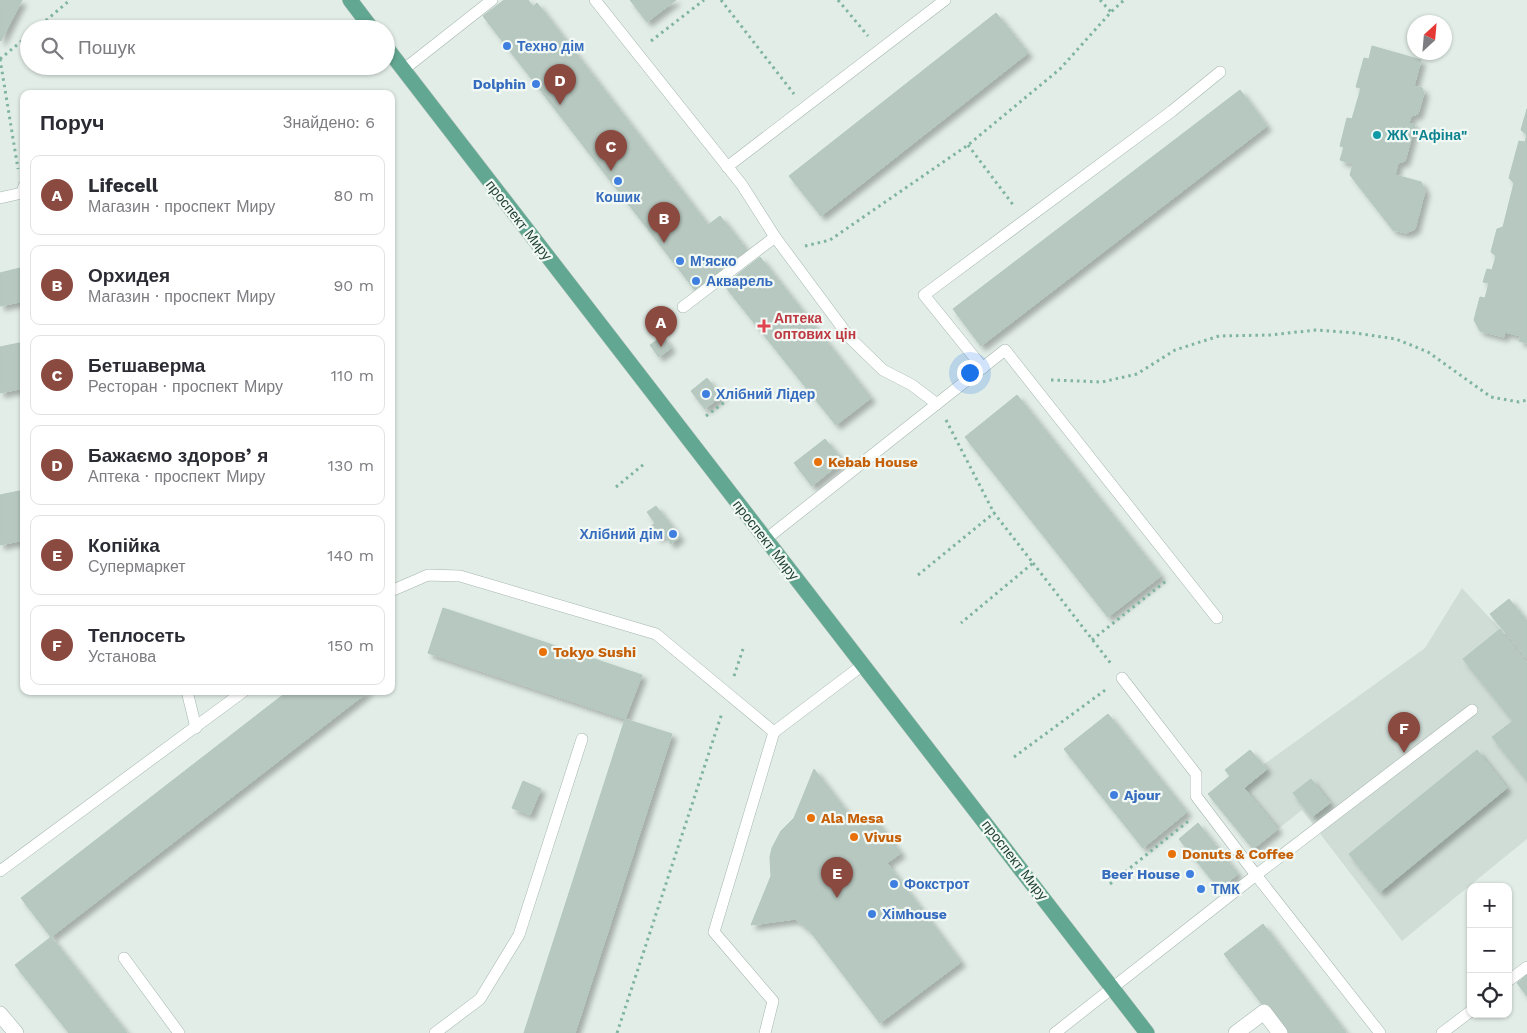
<!DOCTYPE html>
<html lang="uk">
<meta charset="utf-8">
<style>
body{margin:0;font-family:"Work Sans",sans-serif;background:#f7f7f7;color:#2b2b33}
.controls{position:absolute;right:15px;bottom:15px;display:grid;overflow:hidden;border-radius:10px;box-shadow:0 1px 4px #0004}
.controls button{width:45px;height:45px;display:grid;place-items:center;padding:0;border:0;border-bottom:1px solid #e1e1e2;background:#fff;color:#2b2b33;font:25px sans-serif}
.compass{position:absolute;left:1407px;top:15px;width:45px;height:45px;border-radius:50%;background:#fff;box-shadow:0 1px 4px #0004;rotate:26deg}
.you{position:absolute;left:969px;top:372px;width:18px;height:18px;margin:-12px;border:4px solid #fff;border-radius:50%;background:#1a73e8;box-shadow:0 0 0 8px #1a73e833}
.badge{display:grid;place-items:center;width:32px;height:32px;border-radius:50%;background:#8a4a40;color:#fff;font-size:16px;font-weight:700}
.pin{position:absolute;translate:-50% -41px;filter:drop-shadow(0 1px 2px #0008)}
.pin::after{content:'';position:absolute;top:26px;width:18px;height:15px;background:inherit;clip-path:polygon(0 0,100% 0,50% 100%)}
.list{margin:0;padding:0;list-style:none}
h2{display:flex;justify-content:space-between;align-items:center;height:65px;margin:0;padding:0 20px;font-size:21px}
h2 small{font-size:16px;font-weight:400;color:#7c7c81}
.list li{display:grid;grid-template-columns:32px 1fr auto;gap:15px;align-items:center;box-sizing:border-box;height:80px;margin:0 10px 10px;padding:0 10px;border:1px solid #e1e1e2;border-radius:10px}
.list b{display:block;font-size:19px;white-space:nowrap}
.list p{margin:0;font-size:16px;white-space:nowrap;color:#7c7c81}
.list em{font-size:16px;font-style:normal;color:#7c7c81}
.icon{flex:none;width:28px;height:28px;fill:none;stroke:currentColor;stroke-width:2;stroke-linecap:round;stroke-linejoin:round}
.map{position:relative;flex:none;width:1527px;height:1033px;overflow:hidden}
.search{position:absolute;background:#fff;box-shadow:0 1px 4px #0004;left:20px;top:20px;width:375px;height:55px;display:flex;align-items:center;gap:12px;box-sizing:border-box;padding:0 18px;border-radius:28px;color:#7c7c81;font-size:19px}
.panel{position:absolute;background:#fff;box-shadow:0 1px 4px #0004;left:20px;top:90px;width:375px;height:605px;border-radius:10px}
.map>svg:first-child{display:block}
</style>
<div class="map">
<svg width="1527" height="1033" viewBox="0 0 1527 1033">
<defs>
<filter id="shadow"><feDropShadow dx="4.5" dy="4.5" stdDeviation="2.5" flood-color="#0004"/></filter>
</defs>
<rect width="100%" height="100%" fill="#e2ede7"/>
<polygon fill="#d0ddd6" points="1462,588 1500,629 1527,663 1527,839 1402,941 1302,810 1278,829 1244,788 1267,770 1263,765 1425,648"/>
<g fill="#b7c8c0" stroke="#b3c8be" filter="url(#shadow)">
<polygon points="0,0 22,0 1,41 0,40"/>
<polygon points="504,0 528,0 533,7 537,3 708,225 720,216 747,250 695,290 483,16"/>
<polygon points="630,0 676,0 647,22"/>
<polygon points="996,13 1028,53 821,216 789,176"/>
<polygon points="1372,46 1421,60 1414,86 1422,88 1424,93 1418,114 1411,116 1409,123 1415,125 1405,161 1398,163 1395,175 1421,182 1425,191 1415,229 1406,233 1393,230 1350,175 1353,164 1340,160 1344,147 1340,146 1347,118 1352,119 1361,88 1356,87 1364,58 1369,59"/>
<polygon points="1240,90 1267,126 981,346 953,309"/>
<polygon points="1527,109 1527,343 1519,341 1521,336 1505,332 1504,337 1480,331 1474,320 1480,297 1485,298 1489,283 1483,282 1487,269 1492,270 1496,256 1491,252 1497,229 1503,227 1514,183 1509,178 1519,141 1525,142 1527,135 1521,130"/>
<polygon points="760,257 871,398 836,425 724,285"/>
<polygon points="24,267 24,301 0,306 0,273"/>
<polygon points="663,336 671,348 659,357 650,345"/>
<polygon points="24,342 24,388 0,393 0,347"/>
<polygon points="707,378 721,396 705,409 691,391"/>
<polygon points="1017,395 1161,576 1108,617 965,437"/>
<polygon points="825,439 843,461 812,486 794,463"/>
<polygon points="24,490 24,540 0,545 0,495"/>
<polygon points="656,506 680,537 671,544 664,534 658,538 650,527 655,523 647,512"/>
<polygon points="1509,599 1527,621 1527,659 1490,614"/>
<polygon points="443,608 642,675 625,719 428,653"/>
<polygon points="1500,629 1527,663 1527,738 1463,659"/>
<polygon points="288,691 369,691 51,937 21,898"/>
<polygon points="1108,714 1187,812 1143,848 1064,749"/>
<polygon points="625,719 672,734 575,1033 524,1033"/>
<polygon points="1513,721 1527,738 1527,780 1492,737"/>
<polygon points="1250,750 1267,769 1244,788 1278,829 1253,849 1208,794 1230,776 1225,770"/>
<polygon points="1477,750 1507,788 1380,892 1349,854"/>
<polygon points="814,769 847,812 866,824 874,818 901,853 887,863 961,962 880,1023 810,931 795,919 751,925 771,876 770,857 772,848 781,831 794,818"/>
<polygon points="1311,779 1330,803 1312,817 1293,793"/>
<polygon points="523,781 541,789 530,815 512,808"/>
<polygon points="1198,823 1238,874 1219,889 1179,839"/>
<polygon points="1263,924 1346,1033 1284,1033 1224,954"/>
<polygon points="51,937 103,1003 127,1033 69,1033 15,965"/>
<polygon points="1527,975 1527,996 1517,983"/>
</g>
<g fill="none" stroke-linecap="round" stroke-linejoin="round">
<g stroke="#a4b6ae" stroke-width="12">
<g id="service">
<polyline points="595,0 742,185 775,237 850,338 883,370 912,385 937,404"/>
<polyline points="403,70 492,0"/>
<polyline points="727,167 945,0"/>
<polyline points="0,198 22,193 24,186"/>
<polyline points="683,307 775,237"/>
<polyline points="983,368 924,295 1172,111 1220,72"/>
<polyline points="766,539 1005,350 1217,618"/>
<polyline points="391,591 428,575 460,576 656,634 774,732 864,664"/>
<polyline points="1122,678 1196,774 1196,796 1256,875 1472,710"/>
<polyline points="187,691 196,728"/>
<polyline points="0,871 244,691"/>
<polyline points="124,958 179,1033"/>
<polyline points="1508,981 1527,967"/>
<polyline points="435,1033 480,999 519,935 582,739"/>
<polyline points="765,1033 773,1001 714,932 774,732"/>
<polyline points="1055,1033 1256,875 1380,1033"/>
<polyline points="1442,1033 1471,1011"/>
</g>
</g>
<g stroke="#a4b6ae" stroke-width="16">
<polyline id="pedestrian" points="1236,1033 1264,1012 1280,1033"/>
</g>
<g stroke="#a4b6ae" stroke-width="16">
<polyline id="minor" points="0,1014 16,1033"/>
</g>
<g stroke="#c1cac6" stroke-width="16">
<g id="primary">
<polyline points="350,0 372,29"/>
<polyline points="386,47 1147,1033"/>
</g>
</g>
<g stroke="#7fb4a0" stroke-width="3" stroke-dasharray="2.5 4" stroke-linecap="butt">
<polyline points="721,0 794,94"/>
<polyline points="838,0 868,36"/>
<polyline points="1100,0 1111,12"/>
<polyline points="36,29 70,0"/>
<polyline points="651,41 704,0"/>
<polyline points="0,59 18,169"/>
<polyline points="0,59 29,35"/>
<polyline points="968,145 1014,206"/>
<polyline points="805,246 830,240 968,145 1060,69 1111,12 1124,0"/>
<polyline points="1051,380 1102,382 1137,374 1175,350 1219,336 1270,335 1316,330 1355,333 1396,339 1428,352 1491,397 1519,402 1527,400"/>
<polyline points="706,416 730,398"/>
<polyline points="946,420 994,513"/>
<polyline points="616,487 644,464"/>
<polyline points="1033,563 1112,665"/>
<polyline points="918,575 994,513 1033,563 961,623"/>
<polyline points="1092,640 1166,581"/>
<polyline points="734,676 744,646"/>
<polyline points="1014,757 1108,688"/>
<polyline points="1110,884 1191,819"/>
<polyline points="617,1033 722,713"/>
</g>
<use href="#service" stroke="#fff" stroke-width="11"/>
<use href="#pedestrian" stroke="#fff" stroke-width="15"/>
<use href="#minor" stroke="#fff" stroke-width="15"/>
<use href="#primary" stroke="#62a791" stroke-width="15"/>
</g>
<g fill="#3f7fe0" stroke="#f2f9f5" stroke-width="2">
<circle cx="507" cy="46" r="5"/>
<circle cx="536" cy="84" r="5"/>
<circle cx="618" cy="181" r="5"/>
<circle cx="680" cy="261" r="5"/>
<circle cx="696" cy="281" r="5"/>
<circle cx="706" cy="394" r="5"/>
<circle cx="673" cy="534" r="5"/>
<circle cx="1114" cy="795" r="5"/>
<circle cx="1190" cy="874" r="5"/>
<circle cx="894" cy="884" r="5"/>
<circle cx="1201" cy="889" r="5"/>
<circle cx="872" cy="914" r="5"/>
</g>
<circle fill="#0f9aa8" stroke="#f2f9f5" stroke-width="2" cx="1377" cy="135" r="5"/>
<path fill="#e0444e" stroke="#f2f9f5" stroke-width="2" d="M761.5 318.5h5v5h5v5h-5v5h-5v-5h-5v-5h5z"/>
<g fill="#e8710a" stroke="#f2f9f5" stroke-width="2">
<circle cx="818" cy="462" r="5"/>
<circle cx="543" cy="652" r="5"/>
<circle cx="811" cy="818" r="5"/>
<circle cx="854" cy="837" r="5"/>
<circle cx="1172" cy="854" r="5"/>
</g>
<g text-anchor="middle" stroke-width="4.5" stroke-linejoin="round" paint-order="stroke">
<g font-size="14" font-weight="bold" fill="#366cbe" stroke="#f2f9f5" text-anchor="start">
<text x="517" y="51">Техно дім</text>
<text x="526" y="89" text-anchor="end">Dolphin</text>
<text x="618" y="202" text-anchor="middle">Кошик</text>
<text x="690" y="266">М'яско</text>
<text x="706" y="286">Акварель</text>
<text x="716" y="399">Хлібний Лідер</text>
<text x="663" y="539" text-anchor="end">Хлібний дім</text>
<text x="1124" y="800">Ajour</text>
<text x="1180" y="879" text-anchor="end">Beer House</text>
<text x="904" y="889">Фокстрот</text>
<text x="1211" y="894">ТМК</text>
<text x="882" y="919">Хімhouse</text>
</g>
<g font-size="14" font-weight="bold" fill="#0d838f" stroke="#f2f9f5" text-anchor="start">
<text x="1387" y="140">ЖК "Афіна"</text>
</g>
<g font-size="14" fill="#204035" stroke="#f2f9f5">
<text transform="translate(519 220) rotate(52)" y="5">проспект Миру</text>
<text transform="translate(766 540) rotate(52)" y="5">проспект Миру</text>
<text transform="translate(1015 860) rotate(52)" y="5">проспект Миру</text>
</g>
<g font-size="14" font-weight="bold" fill="#be3a42" stroke="#f2f9f5" text-anchor="start">
<text x="774" y="323">Аптека<tspan x="774" dy="16">оптових цін</tspan></text>
</g>
<g font-size="14" font-weight="bold" fill="#c56008" stroke="#f2f9f5" text-anchor="start">
<text x="828" y="467">Kebab House</text>
<text x="553" y="657">Tokyo Sushi</text>
<text x="821" y="823">Ala Mesa</text>
<text x="864" y="842">Vivus</text>
<text x="1182" y="859">Donuts &amp; Coffee</text>
</g>
</g>
</svg>
<div class="controls">
<button>+</button>
<button>−</button>
<button><svg class="icon" aria-label="locate" viewBox="0 0 24 24"><circle cx="12" cy="12" r="6"/><path d="M12 2v4M12 18v4M2 12h4M18 12h4"/></svg></button>
</div>
<svg class="compass" viewBox="-18 -18 36 36"><path d="M0-13l5 13h-10z" fill="#e53935"/><path d="M0 13l5-13h-10z" fill="#7c7c81"/></svg>
<div class="you"></div>
<div class="pin badge" style="left:661px;top:347px">A</div>
<div class="pin badge" style="left:664px;top:243px">B</div>
<div class="pin badge" style="left:611px;top:171px">C</div>
<div class="pin badge" style="left:560px;top:105px">D</div>
<div class="pin badge" style="left:837px;top:898px">E</div>
<div class="pin badge" style="left:1404px;top:753px">F</div>
<div class="search"><svg class="icon" aria-label="search" viewBox="0 0 24 24"><circle cx="10" cy="10" r="6"/><path d="M15 15l6 6"/></svg>Пошук</div>
<section class="panel">
<h2>Поруч<small>Знайдено: 6</small></h2>
<ul class="list">
<li><span class="badge">A</span><div><b>Lifecell</b><p>Магазин · проспект Миру</p></div><em>80 m</em></li>
<li><span class="badge">B</span><div><b>Орхидея</b><p>Магазин · проспект Миру</p></div><em>90 m</em></li>
<li><span class="badge">C</span><div><b>Бетшаверма</b><p>Ресторан · проспект Миру</p></div><em>110 m</em></li>
<li><span class="badge">D</span><div><b>Бажаємо здоровʼя</b><p>Аптека · проспект Миру</p></div><em>130 m</em></li>
<li><span class="badge">E</span><div><b>Копійка</b><p>Супермаркет</p></div><em>140 m</em></li>
<li><span class="badge">F</span><div><b>Теплосеть</b><p>Установа</p></div><em>150 m</em></li>
</ul>
</section>
</div>
